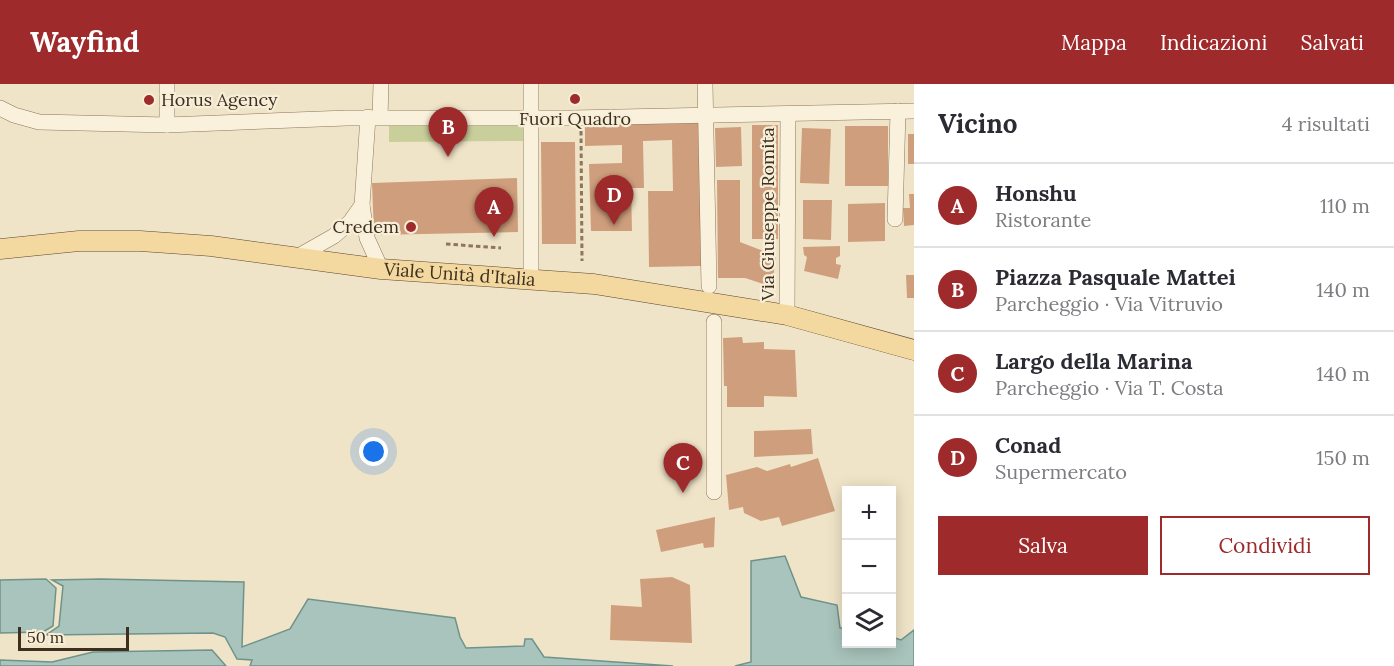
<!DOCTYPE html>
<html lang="it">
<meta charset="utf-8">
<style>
body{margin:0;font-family:Lora,serif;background:#f7f7f7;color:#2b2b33}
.controls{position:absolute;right:18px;bottom:18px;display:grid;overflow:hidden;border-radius:0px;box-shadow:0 3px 15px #0003}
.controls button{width:54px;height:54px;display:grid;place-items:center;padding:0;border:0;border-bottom:2px solid #e1e1e2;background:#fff;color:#2b2b33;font:30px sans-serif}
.scale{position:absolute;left:18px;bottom:15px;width:111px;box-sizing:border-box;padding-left:6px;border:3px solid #3d2e20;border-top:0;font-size:16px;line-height:21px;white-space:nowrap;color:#3d2e20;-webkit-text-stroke:4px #f7eed8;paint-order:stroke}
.you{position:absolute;left:374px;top:368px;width:21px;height:21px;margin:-15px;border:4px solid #fff;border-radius:50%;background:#1a73e8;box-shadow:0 0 0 9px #1a73e833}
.badge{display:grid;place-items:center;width:39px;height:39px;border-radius:50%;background:#9e2a2b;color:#fff;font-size:20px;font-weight:700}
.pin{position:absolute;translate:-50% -50px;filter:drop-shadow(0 2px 3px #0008)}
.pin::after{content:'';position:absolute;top:32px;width:21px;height:18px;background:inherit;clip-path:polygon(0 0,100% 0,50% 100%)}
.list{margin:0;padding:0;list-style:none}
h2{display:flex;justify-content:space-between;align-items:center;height:78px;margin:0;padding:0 24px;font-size:26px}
h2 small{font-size:20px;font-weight:400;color:#7c7c81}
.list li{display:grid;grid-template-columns:39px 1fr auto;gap:18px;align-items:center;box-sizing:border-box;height:84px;padding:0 24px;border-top:2px solid #e1e1e2}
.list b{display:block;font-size:22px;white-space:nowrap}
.list p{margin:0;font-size:20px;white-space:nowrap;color:#7c7c81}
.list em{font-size:20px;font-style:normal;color:#7c7c81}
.actions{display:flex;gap:12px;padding:18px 24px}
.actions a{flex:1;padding:14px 0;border:2px solid #9e2a2b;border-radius:0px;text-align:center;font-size:21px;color:#9e2a2b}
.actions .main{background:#9e2a2b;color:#fff}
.icon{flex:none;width:33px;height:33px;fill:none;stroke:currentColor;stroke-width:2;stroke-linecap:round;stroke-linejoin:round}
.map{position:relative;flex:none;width:914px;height:582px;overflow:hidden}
header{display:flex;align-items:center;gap:36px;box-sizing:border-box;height:84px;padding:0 30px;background:#9e2a2b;color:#fff}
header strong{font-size:28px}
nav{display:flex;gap:33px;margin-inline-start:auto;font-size:21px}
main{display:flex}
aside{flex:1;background:#fff}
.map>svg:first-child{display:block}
</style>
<header>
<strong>Wayfind</strong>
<nav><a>Mappa</a><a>Indicazioni</a><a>Salvati</a></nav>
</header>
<main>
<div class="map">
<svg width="914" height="582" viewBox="0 0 914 582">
<rect width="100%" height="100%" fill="#f0e4c8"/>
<polygon fill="#c9cf9b" points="389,40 523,40 523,57 389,58"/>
<g fill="#a9c4bc" stroke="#6f938a" stroke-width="1.5">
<polygon points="785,472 801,513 837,521 840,544 846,544 846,560 892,560 892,553 901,556 914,546 914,582 735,582 751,578 751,477"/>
<polygon points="46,495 56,504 53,542 43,548 0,549 0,496"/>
<polygon points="101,495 244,498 242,563 290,545 308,515 455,534 460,553 466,564 524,562 525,555 532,555 544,573 673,582 250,582 252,576 237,575 225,553 213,549 46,551 59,542 63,502 52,496"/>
<polygon points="212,566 226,582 0,582 0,576 52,578 93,568"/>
</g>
<g fill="#cf9f7d">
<polygon points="699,39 701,182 649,183 648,107 673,107 672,56 643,57 644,104 631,104 632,147 591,147 589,80 622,79 622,61 585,62 585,40"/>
<rect x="752" y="41" width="26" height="114"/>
<rect x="845" y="42" width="43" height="60"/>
<polygon points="741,43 742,82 716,83 715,44"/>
<polygon points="802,44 831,45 829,100 800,99"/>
<rect x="908" y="50" width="6" height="30"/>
<polygon points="541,58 575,58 576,160 542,160"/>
<polygon points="517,94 518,148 374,151 372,99"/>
<polygon points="717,96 740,96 740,158 776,172 772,203 745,194 718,194"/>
<polygon points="909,110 914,110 914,141 904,142 903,124 910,124"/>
<polygon points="803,116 832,116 831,156 803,155"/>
<polygon points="885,119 885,157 848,158 848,120"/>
<polygon points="840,162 840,172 836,174 836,180 841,181 838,195 804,187 807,173 804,171 803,163"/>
<polygon points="906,191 914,191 914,214 907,214"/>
<polygon points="742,253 743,259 764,258 764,265 795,266 797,313 764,312 764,323 727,323 727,302 724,302 723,254"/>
<polygon points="811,345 813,370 754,373 754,347"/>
<polygon points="818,374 835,427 782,442 779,433 761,437 744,429 743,423 729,426 726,391 757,383 767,387 790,380 791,383"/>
<polygon points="715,433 714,463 704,464 703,459 661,468 656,446"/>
<polygon points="672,493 690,501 692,559 610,556 611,521 642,523 640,495"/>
</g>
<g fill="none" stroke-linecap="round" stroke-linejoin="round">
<g stroke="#8d765c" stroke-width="16">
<g id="minor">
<polyline points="167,0 167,41"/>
<polyline points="705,0 709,202"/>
<polyline points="0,24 14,31 39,38 167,41 347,34 572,34 914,27"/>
<polyline points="380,33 381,0"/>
<polyline points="362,121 367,154 381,185"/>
<polyline points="895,135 898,27"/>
<polyline points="297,173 334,152 350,138 362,121 368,33"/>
<polyline points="531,195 531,0"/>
<polyline points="787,231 788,30"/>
<polyline points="714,408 714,238"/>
</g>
</g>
<g stroke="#5b4430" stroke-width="21">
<g id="major">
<path id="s1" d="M0,165L79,157H140L211,162L381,185L594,200L787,231L914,266"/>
</g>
</g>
<g stroke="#8d765c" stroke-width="3" stroke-dasharray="4.5 3" stroke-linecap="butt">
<polyline points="581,47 582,177"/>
<polyline points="446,160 501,164"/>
</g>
<use href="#minor" stroke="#faf1dc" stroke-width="15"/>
<use href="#major" stroke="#f3d9a0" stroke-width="20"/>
</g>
<g fill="#9e2a2b" stroke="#f7eed8" stroke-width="2">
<circle cx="575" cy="15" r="6"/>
<circle cx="149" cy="16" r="6"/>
<circle cx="411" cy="143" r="6"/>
</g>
<g text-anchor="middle" stroke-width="4.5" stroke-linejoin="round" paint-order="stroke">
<g font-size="18" fill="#3d2e20" stroke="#f7eed8" text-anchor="start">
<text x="161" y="22">Horus Agency</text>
<text x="575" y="41" text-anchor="middle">Fuori Quadro</text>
<text x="399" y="149" text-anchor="end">Credem</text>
</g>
<g font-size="18" fill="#3d2e20" stroke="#f7eed8">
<text transform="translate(768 130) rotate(-90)" y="6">Via Giuseppe Romita</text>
<text dy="6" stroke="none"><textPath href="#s1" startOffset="462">Viale Unità d'Italia</textPath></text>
</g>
</g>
</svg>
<div class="controls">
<button>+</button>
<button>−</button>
<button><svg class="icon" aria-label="layers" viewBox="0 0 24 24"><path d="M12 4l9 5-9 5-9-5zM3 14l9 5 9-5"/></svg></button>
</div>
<div class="scale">50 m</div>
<div class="you"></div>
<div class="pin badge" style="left:494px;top:153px">A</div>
<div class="pin badge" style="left:448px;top:73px">B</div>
<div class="pin badge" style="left:683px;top:409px">C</div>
<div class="pin badge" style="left:614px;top:141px">D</div>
</div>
<aside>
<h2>Vicino<small>4 risultati</small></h2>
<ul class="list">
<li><span class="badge">A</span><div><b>Honshu</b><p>Ristorante</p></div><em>110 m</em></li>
<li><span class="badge">B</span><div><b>Piazza Pasquale Mattei</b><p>Parcheggio · Via Vitruvio</p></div><em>140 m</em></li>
<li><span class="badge">C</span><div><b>Largo della Marina</b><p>Parcheggio · Via T. Costa</p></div><em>140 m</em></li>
<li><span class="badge">D</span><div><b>Conad</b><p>Supermercato</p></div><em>150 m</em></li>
</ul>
<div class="actions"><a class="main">Salva</a><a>Condividi</a></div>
</aside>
</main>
